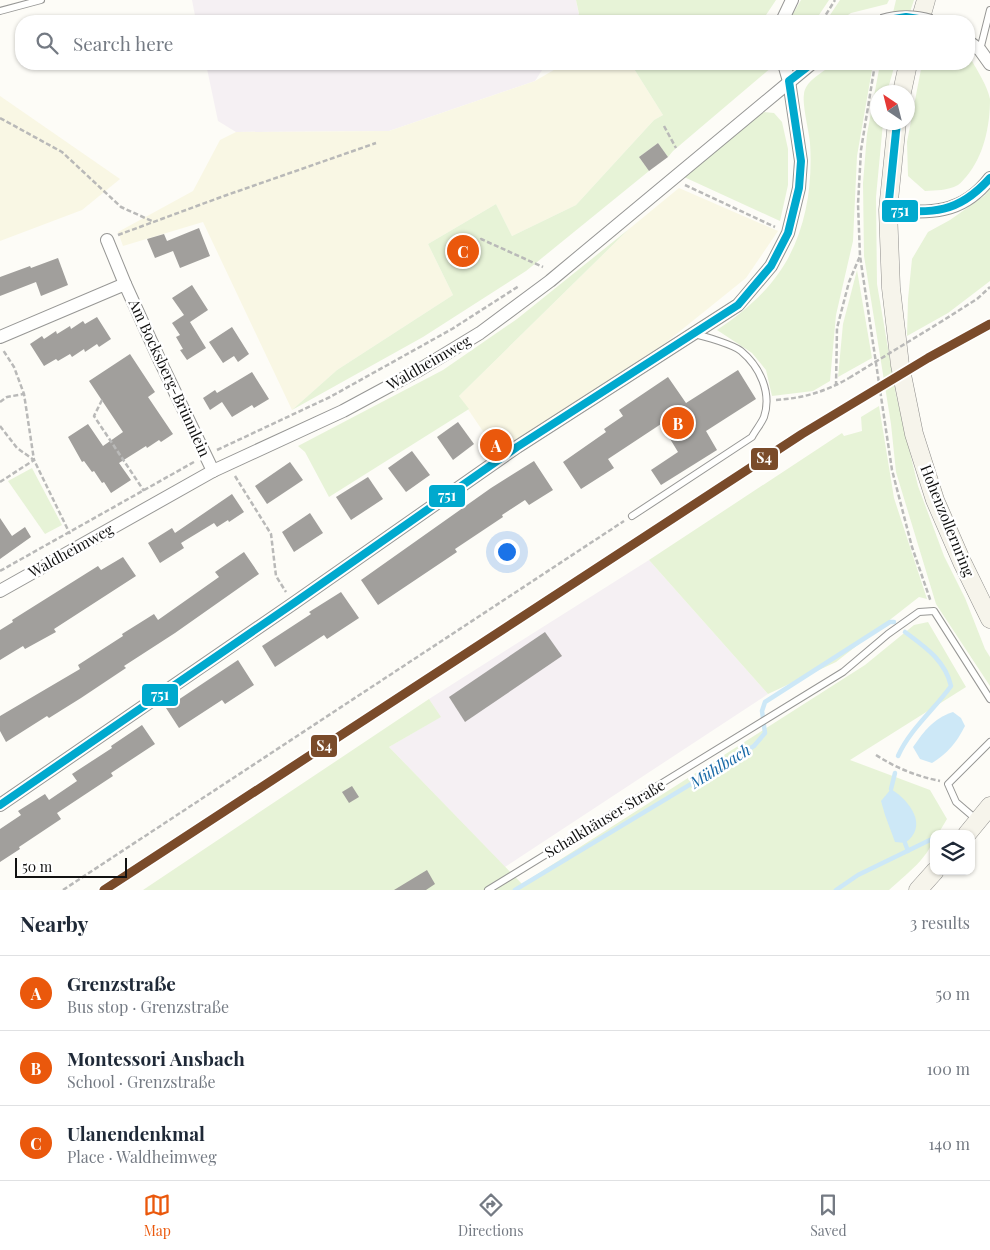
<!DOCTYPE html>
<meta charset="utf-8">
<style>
body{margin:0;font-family:"Playfair Display",serif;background:#f2f2f3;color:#1f2937}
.controls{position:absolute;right:15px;bottom:15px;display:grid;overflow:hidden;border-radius:10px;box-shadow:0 1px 4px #0004}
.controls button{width:45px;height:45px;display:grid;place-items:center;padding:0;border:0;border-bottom:1px solid #e0e1e3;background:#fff;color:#1f2937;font:25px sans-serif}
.compass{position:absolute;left:870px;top:85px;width:45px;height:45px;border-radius:50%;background:#fff;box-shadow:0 1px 4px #0004;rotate:325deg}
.scale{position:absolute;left:15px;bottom:12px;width:112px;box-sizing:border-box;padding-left:5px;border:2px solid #111;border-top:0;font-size:14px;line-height:18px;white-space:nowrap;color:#111;-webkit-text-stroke:4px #fff;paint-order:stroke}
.you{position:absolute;left:506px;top:551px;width:18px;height:18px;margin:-12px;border:4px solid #fff;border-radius:50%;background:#1a73e8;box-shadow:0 0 0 8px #1a73e833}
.badge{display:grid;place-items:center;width:32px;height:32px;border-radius:50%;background:#ea580c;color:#fff;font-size:16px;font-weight:700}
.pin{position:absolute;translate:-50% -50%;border:2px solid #fff;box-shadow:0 1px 5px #0006}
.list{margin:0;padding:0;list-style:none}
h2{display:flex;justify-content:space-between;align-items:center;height:65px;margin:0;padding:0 20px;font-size:21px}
h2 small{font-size:16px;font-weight:400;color:#747a83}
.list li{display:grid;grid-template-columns:32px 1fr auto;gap:15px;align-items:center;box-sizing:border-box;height:75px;padding:0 20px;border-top:1px solid #e0e1e3}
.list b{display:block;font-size:19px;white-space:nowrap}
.list p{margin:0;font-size:16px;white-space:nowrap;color:#747a83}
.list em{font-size:16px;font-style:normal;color:#747a83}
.icon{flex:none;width:28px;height:28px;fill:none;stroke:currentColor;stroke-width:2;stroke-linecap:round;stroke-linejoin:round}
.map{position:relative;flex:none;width:990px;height:890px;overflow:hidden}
.search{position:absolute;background:#fff;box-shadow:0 1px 4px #0004;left:15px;right:15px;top:15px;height:55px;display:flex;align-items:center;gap:12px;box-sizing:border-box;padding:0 18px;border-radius:20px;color:#747a83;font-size:19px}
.sheet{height:290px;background:#fff}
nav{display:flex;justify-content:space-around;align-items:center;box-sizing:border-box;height:70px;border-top:1px solid #e0e1e3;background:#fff;font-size:14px;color:#747a83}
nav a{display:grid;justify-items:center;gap:2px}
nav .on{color:#ea580c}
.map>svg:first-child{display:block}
</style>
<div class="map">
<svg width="990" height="890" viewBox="0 0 990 890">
<rect width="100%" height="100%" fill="#fdfcf7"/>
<g fill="#f5f0f3">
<polygon points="192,0 576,0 579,15 574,21 196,21"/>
<polygon points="206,64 546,64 535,81 389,131 236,132 218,121"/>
<polygon points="649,560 768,694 505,867 389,747 440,717 429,699"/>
</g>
<g fill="#f9f7e4">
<polygon points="564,64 631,64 663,115 654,120 576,205 512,236 496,204 428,244 453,295 337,370 292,410 203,222 123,246 118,232 193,191 220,140 236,132 389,131 535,81"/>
<polygon points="0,96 120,179 82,210 0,241"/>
<polygon points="679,188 778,231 746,278 664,344 497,452 459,396 629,229"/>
</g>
<g fill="#e7f3d7">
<polygon points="576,0 776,0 762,21 574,21 579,14"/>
<polygon points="801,0 829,0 815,21 789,21"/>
<polygon points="840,0 889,0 887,4 851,13 839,21 826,21"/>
<polygon points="896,0 914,0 907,21 891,21"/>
<path d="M969,58L972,61C978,72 987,85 990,99C990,126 984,156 966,177C964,179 961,183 958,185C947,191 936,190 925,191L908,176L907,142L922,64H969Z"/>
<polygon points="631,64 771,64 772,67 673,151 668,157 658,143 639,157 649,171 526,271 423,337 292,410 337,370 453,295 428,244 496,204 512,236 576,205 654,120 663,115"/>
<path d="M828,64H873L857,156L853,241L836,315L830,381L813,391L772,396L766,370L752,353L717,330C739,315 762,297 778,274C805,237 813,188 810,143C809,131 802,105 804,94C805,82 820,74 829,67Z"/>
<polygon points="880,64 895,64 887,92 878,92 878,122 883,123 876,197 877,284 896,395 918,486 944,556 965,598 985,649 990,657 990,686 936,604 896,472 891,424 864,256 863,183 867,134"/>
<polygon points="764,112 774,113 782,122 788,149 788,185 780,221 684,177 755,117"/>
<polygon points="990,189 990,281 948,313 907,336 908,299 912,259 928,232 950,220 984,196"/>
<polygon points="629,229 459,396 469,409 329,497 305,452 298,446 443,370 517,319"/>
<polygon points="857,270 872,358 838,377 843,324"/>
<polygon points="879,406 894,498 927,599 919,597 836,662 768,694 649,560 842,433 844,436 862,431 861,417"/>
<polygon points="32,468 62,525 45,534 8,481"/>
<path d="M928,622L966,687L850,760L930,790L947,819L938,834H934C934,854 903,877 889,890H143L429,699L441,717L389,747L522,884L865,665L914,625Z"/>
</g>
<g fill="#cde8f7">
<path d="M953,712L961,718L965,726C956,743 949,752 932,763L920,759L913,747C925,730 933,719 953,712Z"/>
<path d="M891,789C910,801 929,826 905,843L895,842L885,815L881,801Z"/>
</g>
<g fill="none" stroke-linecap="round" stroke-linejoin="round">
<g stroke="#cde8f7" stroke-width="4.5">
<path d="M898,756C910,729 934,710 951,686C945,660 925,647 905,632"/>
<polyline points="891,789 895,773"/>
<polyline points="943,834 945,833"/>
<polyline points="905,843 908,851"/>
<polyline points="515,890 754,746 765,733 762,711 765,702 890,622 894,622"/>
<polyline points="836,890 858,875 934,838"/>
</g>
</g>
<g fill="#a19f9c">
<polygon points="658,143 668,157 649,171 639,157"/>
<polygon points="199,228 210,256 180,268 173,251 155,258 147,239 164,234 167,241"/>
<polygon points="58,258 68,285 41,296 36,282 0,296 0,277 30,266 31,268"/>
<polygon points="192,285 208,310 190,322 206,348 187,360 180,350 183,349 176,337 180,335 172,323 184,315 172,298"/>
<polygon points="97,317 111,339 99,347 97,344 85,352 84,349 72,357 70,354 58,361 56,359 44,366 30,344 42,336 44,339 56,331 57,334 70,326 71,329 83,321 85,324"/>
<polygon points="232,327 249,354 238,362 234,356 223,363 209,342"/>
<polygon points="130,354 155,392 148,397 173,434 161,442 159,440 147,448 146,446 119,463 131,480 111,493 104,482 102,483 94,471 92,472 84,461 82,462 68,437 88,424 103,446 123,432 89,381"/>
<polygon points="738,370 756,399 706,431 717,450 661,485 651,470 678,452 661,424 608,459 614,468 581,489 563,462 606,432 604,429 623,416 619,410 668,377 686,403"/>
<polygon points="252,372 269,399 254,408 252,405 232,417 222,402 210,410 203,398 215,390 217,393"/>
<polygon points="458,422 474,444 453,460 437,437"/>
<polygon points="412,451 430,475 406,492 388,468"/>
<polygon points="534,461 553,490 529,505 525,500 502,515 503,517 455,549 457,552 378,605 361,580 491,488"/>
<polygon points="290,462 303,480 267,504 255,486"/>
<polygon points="368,477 383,499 351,520 336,497"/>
<polygon points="232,494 244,512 229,522 228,520 217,527 214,523 181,543 184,548 160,563 148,543 172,528 175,533"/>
<polygon points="310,513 323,533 294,552 282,532"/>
<polygon points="0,518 12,536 25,527 31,537 0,559"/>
<polygon points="244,552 259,574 175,633 124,666 126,668 81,698 49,718 47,716 6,742 0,731 0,716 80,669 78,665 123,636 122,634 154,614 158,620 219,577 215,572"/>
<polygon points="123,557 136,576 54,629 56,632 25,649 23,646 0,660 0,630 13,622 12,620 98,566 101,570"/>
<polygon points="341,592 359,618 327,639 324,635 275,667 262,646 311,614 309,612"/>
<polygon points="545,632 562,656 465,722 449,697"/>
<polygon points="238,660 254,685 225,704 222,700 179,728 166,708"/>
<polygon points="142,725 155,744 111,773 113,776 57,813 61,819 19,847 20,849 0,862 0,829 21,815 18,811 45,794 49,800 77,781 72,774 112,748 111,746"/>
<polygon points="352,786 359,797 349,803 342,792"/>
<polygon points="427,870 435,884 426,890 394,890"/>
</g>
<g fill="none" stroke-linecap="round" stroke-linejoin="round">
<g stroke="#979795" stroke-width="8">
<g id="service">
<polyline points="0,11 41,0"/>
<polyline points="980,50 990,10"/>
<path d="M632,516L752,437C755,431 761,424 764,417C772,393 760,367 741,351C734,345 704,336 694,334"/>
<polyline points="977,820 956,802 948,784 990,742"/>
<polyline points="488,890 843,672 888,634 919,612 934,611 990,699"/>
</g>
</g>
<g stroke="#979795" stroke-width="14">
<g id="minor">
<polyline points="782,21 792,0"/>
<polyline points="969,42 980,50 990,64"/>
<path d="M888,210C930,213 962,215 990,178"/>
<polyline points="107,240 125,284"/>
<polyline points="0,337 125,284 160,361 213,471"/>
<polyline points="0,591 213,471 343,411 419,370 480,333 550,281 811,64"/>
<polyline points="0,805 294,603 517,447 738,305 771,266 788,233 799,188 801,161 789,81 784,64"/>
</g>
</g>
<g stroke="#8e8d8b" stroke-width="19">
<g id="secondary">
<polyline points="920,21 926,0"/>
<polyline points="902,92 908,64"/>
<polyline points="897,122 888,210 891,288 900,365 914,434 935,500 962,562 990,619"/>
<polyline points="967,834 990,806"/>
<polyline points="918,890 935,871"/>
</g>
</g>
<g stroke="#b9b9b8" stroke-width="2.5" stroke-dasharray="5 2.5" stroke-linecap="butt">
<polyline points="822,21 835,0"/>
<polyline points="875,64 861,150 858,204 860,256 892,470 912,547 931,602"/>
<polyline points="0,118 62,152 121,207 154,222"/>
<polyline points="664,126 676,148"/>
<polyline points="685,185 775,227"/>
<polyline points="118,235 224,196 376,143"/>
<polyline points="461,251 481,239 543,267"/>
<polyline points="939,323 977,299 990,287"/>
<polyline points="836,386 837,328 849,282 860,256"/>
<polyline points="102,400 94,416 144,491"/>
<path d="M776,400C803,398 825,392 849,378"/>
<polyline points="0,402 7,397 24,394"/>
<polyline points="0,426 17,448 34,460 70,534"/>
<polyline points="217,450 330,397 452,329 519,286"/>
<polyline points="235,476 271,534 276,576 286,592"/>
<polyline points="0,482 34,460 24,394 14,367 3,350"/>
<polyline points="0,571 194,462"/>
<path d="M876,755C896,768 916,776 940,781"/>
<polyline points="63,890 624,521"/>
</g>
<use href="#service" stroke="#fffffe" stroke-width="6"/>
<use href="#minor" stroke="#fffffe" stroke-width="12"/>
<use href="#secondary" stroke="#f6f4eb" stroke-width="18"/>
<g stroke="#979795" stroke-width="14" stroke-linecap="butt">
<path id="minor-bridge" d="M882,21C898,16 915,16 931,21"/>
</g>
<polyline stroke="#b9b9b8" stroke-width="2.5" stroke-dasharray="5 2.5" stroke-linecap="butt" points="849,378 939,323"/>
<use href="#minor-bridge" stroke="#fffffe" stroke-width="12"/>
<g stroke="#fff" stroke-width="11">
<g id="bus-1">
<polyline points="882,21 906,17 931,21"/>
<path d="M897,122L888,210C933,213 958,214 990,178"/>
<polyline points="0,805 294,603 517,447 738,305 771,266 788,233 799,188 801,161 789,81 811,64"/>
</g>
</g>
<use href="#bus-1" stroke="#00a9ce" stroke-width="8"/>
<g stroke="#fff" stroke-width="12">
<polyline id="rail-1" points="104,890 802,434 928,358 990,324"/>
</g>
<use href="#rail-1" stroke="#7a4b2a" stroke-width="9"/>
</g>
<g text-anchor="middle" stroke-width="5" stroke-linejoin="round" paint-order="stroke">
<g font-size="15" fill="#111" stroke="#fff">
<text transform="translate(429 363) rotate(-30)" y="5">Waldheimweg</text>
<text transform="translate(169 378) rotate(65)" y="5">Am Bocksberg-Brünnlein</text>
<text transform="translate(947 521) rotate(68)" y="5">Hohenzollernring</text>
<text transform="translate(71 551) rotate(-29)" y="5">Waldheimweg</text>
<text transform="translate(605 819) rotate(-31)" y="5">Schalkhäuser Straße</text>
</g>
<g font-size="16" font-style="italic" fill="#1768a6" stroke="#fff">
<text transform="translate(720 766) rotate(-32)" y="6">Mühlbach</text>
</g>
</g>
<g stroke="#fff" stroke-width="2">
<rect x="881" y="199" width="38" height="24" rx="5" fill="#00a9ce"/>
<rect x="750" y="447" width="29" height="24" rx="5" fill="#7a4b2a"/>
<rect x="428" y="484" width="38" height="24" rx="5" fill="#00a9ce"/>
<rect x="141" y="683" width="38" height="24" rx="5" fill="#00a9ce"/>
<rect x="310" y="734" width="28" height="24" rx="5" fill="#7a4b2a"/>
</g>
<g font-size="14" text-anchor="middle" font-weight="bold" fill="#fff">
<text x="900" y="216">751</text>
<text x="764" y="463">S4</text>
<text x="447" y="501">751</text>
<text x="160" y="700">751</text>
<text x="324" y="751">S4</text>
</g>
</svg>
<div class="controls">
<button><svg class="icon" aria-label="layers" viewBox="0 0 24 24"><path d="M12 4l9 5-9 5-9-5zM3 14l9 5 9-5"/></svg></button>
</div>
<svg class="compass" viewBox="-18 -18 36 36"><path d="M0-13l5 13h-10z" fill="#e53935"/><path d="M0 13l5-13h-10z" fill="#747a83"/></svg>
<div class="scale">50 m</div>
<div class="you"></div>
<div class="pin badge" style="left:496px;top:445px">A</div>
<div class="pin badge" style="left:678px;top:423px">B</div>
<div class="pin badge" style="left:463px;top:251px">C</div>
<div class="search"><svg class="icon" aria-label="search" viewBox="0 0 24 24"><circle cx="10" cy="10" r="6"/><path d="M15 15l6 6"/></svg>Search here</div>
</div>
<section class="sheet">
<h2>Nearby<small>3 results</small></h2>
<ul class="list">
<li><span class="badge">A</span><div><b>Grenzstraße</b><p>Bus stop · Grenzstraße</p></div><em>50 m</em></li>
<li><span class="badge">B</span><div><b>Montessori Ansbach</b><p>School · Grenzstraße</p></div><em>100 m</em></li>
<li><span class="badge">C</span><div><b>Ulanendenkmal</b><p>Place · Waldheimweg</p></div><em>140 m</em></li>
</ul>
</section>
<nav>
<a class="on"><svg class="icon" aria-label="map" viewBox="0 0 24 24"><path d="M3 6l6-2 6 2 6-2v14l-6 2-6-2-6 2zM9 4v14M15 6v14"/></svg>Map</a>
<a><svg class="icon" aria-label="directions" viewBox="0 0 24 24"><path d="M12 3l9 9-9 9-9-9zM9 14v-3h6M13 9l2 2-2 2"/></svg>Directions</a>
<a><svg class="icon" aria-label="saved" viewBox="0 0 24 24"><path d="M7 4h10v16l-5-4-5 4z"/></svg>Saved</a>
</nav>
